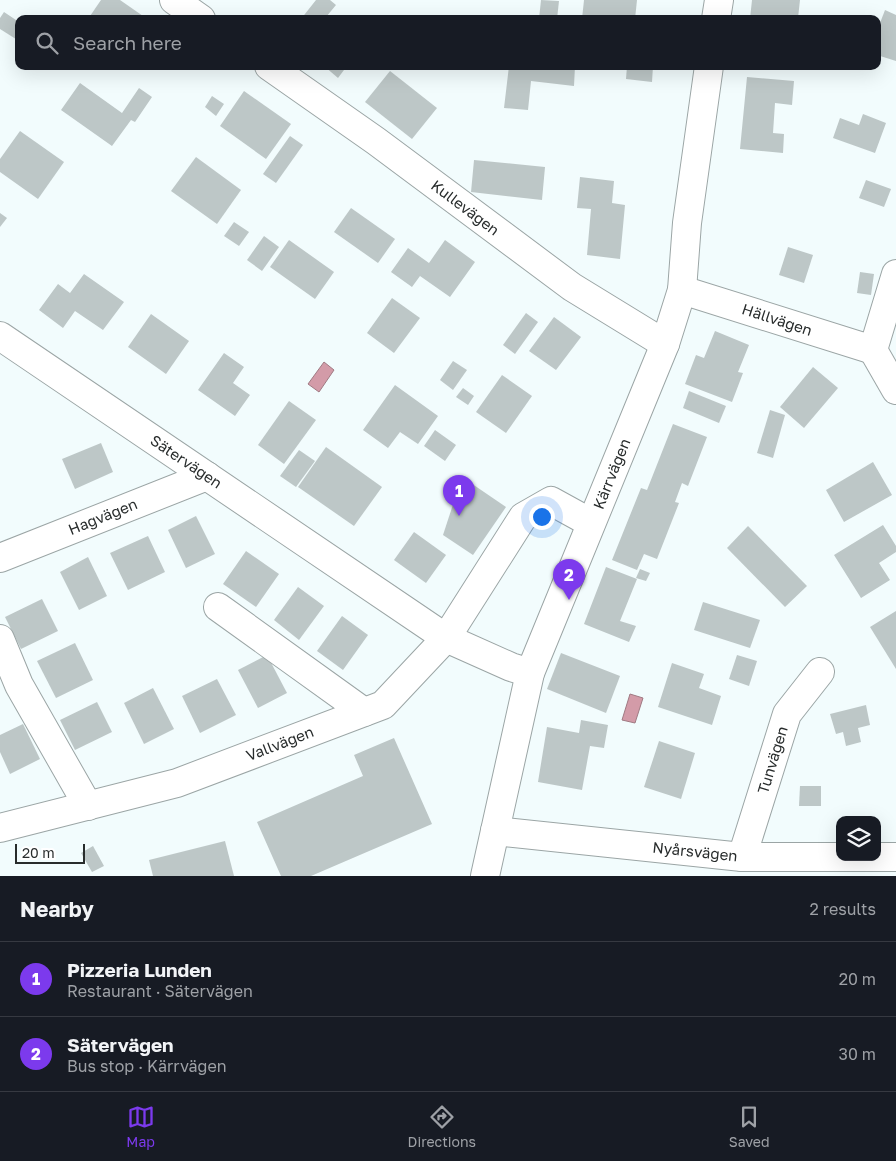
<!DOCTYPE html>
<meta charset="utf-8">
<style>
body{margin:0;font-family:"Golos Text",sans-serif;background:#20242c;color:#f1f3f6}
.controls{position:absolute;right:15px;bottom:15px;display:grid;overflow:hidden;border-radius:10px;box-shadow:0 5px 20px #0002}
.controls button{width:45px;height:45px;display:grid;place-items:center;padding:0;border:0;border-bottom:1px solid #363941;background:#171b24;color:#f1f3f6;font:25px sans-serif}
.scale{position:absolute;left:15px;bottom:12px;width:70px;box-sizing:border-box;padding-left:5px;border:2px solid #282c2c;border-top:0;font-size:14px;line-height:18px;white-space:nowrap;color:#282c2c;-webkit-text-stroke:4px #fff;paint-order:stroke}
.you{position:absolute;left:541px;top:516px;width:18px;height:18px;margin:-12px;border:4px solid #fff;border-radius:50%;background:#1a73e8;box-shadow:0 0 0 8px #1a73e833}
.badge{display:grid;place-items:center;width:32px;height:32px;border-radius:50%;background:#7c3aed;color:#fff;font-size:16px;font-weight:700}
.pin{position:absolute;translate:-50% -41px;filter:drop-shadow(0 1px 2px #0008)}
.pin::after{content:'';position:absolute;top:26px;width:18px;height:15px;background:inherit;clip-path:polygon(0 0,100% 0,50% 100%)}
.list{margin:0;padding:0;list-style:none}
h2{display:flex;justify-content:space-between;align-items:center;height:65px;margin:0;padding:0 20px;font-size:21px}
h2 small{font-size:16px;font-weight:400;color:#9ea1a6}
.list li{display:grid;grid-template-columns:32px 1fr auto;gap:15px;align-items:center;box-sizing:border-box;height:75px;padding:0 20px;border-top:1px solid #363941}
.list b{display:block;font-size:19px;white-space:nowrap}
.list p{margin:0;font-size:16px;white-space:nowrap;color:#9ea1a6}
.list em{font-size:16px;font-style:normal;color:#9ea1a6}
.icon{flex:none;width:28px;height:28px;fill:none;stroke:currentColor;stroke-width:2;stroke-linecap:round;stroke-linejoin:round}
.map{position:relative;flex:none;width:896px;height:876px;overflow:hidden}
.search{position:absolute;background:#171b24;box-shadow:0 5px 20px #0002;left:15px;right:15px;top:15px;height:55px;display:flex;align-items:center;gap:12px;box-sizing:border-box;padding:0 18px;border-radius:10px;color:#9ea1a6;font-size:19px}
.sheet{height:215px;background:#171b24}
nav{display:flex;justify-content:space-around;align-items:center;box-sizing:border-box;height:70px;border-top:1px solid #363941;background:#171b24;font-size:14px;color:#9ea1a6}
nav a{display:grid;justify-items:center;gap:2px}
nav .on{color:#7c3aed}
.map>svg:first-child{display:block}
</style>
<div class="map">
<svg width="896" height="876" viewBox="0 0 896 876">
<rect width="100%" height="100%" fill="#f2fcfd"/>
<g fill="#d39ba8" stroke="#a07a83">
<polygon points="324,362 334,370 319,392 308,384"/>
<polygon points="630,694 643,698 635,723 622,720"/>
</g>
<g fill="#bdc7c7">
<polygon points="101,0 120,0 143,16 141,19 88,19"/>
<polygon points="316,0 330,0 336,5 326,17 329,19 301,19"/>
<polygon points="541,0 559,1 557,19 539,19"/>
<polygon points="584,0 637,0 635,19 582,19"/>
<polygon points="752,0 800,0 798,18 781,16 781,19 750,19"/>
<polygon points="885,10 896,15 896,61 877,55 877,31"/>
<polygon points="4,12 19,22 19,41 0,29 0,18"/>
<polygon points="324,66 347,66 338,78"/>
<polygon points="509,66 575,66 574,86 531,81 528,110 504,108"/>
<polygon points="627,66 653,66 652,82 626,79"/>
<polygon points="390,71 437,108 412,139 365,102"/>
<polygon points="747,77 794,81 792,105 775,103 773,133 784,134 783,153 740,149"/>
<polygon points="80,83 122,113 139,88 152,97 135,122 131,120 112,146 61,110"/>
<polygon points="244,91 291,124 266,159 220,126"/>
<polygon points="212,96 224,104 216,116 205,107"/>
<polygon points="863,114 886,123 875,153 833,138 840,118 859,125"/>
<polygon points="20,131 64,162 38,199 0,172 0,159"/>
<polygon points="290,136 303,145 276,183 263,174"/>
<polygon points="196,157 241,190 217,224 171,191"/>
<polygon points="474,160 545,167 542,200 471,192"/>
<polygon points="580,177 614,181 612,203 625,205 620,259 587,255 591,209 577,208"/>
<polygon points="866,180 891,189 884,207 859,198"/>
<polygon points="351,208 395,239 378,263 334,232"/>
<polygon points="0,213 7,218 0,227"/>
<polygon points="234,222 249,232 239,246 224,236"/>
<polygon points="264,236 279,247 262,271 247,260"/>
<polygon points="289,240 334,272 315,299 270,267"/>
<polygon points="445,240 475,262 450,297 420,276 412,287 391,272 408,248 429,263"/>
<polygon points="788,247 813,255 804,283 779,275"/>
<polygon points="860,272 874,274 871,295 857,293"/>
<polygon points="84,274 124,302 103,330 75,311 63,328 39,310 58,284 70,293"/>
<polygon points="392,298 420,318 394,353 367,333"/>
<polygon points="526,313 538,322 515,354 503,345"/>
<polygon points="151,314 189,341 166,374 128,347"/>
<polygon points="554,317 581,337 556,370 529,351"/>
<polygon points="715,331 749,345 738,372 743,373 732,402 685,384 696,355 704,358"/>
<polygon points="224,353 244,367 233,383 250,395 235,416 198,390"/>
<polygon points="453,361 467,370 453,390 440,380"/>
<polygon points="813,367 838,388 804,428 780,407"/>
<polygon points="502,375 532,396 506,433 476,412"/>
<polygon points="395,385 438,416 418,444 400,432 388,448 363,430"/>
<polygon points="463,388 474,396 468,405 456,397"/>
<polygon points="689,391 726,406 719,423 683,408"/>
<polygon points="289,401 316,420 284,464 258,445"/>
<polygon points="770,410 785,415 773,458 757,453"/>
<polygon points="673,424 707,437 688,486 682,483 675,502 679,503 657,559 644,554 637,570 612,560 641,488 647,490"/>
<polygon points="435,430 456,445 445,461 424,446"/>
<polygon points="101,443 113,472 75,489 62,459"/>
<polygon points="326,447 382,487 354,526 298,487"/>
<polygon points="299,450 315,461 296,487 280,476"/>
<polygon points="873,462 892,495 844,522 826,490"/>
<polygon points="462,477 506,507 473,555 443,535"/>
<polygon points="196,516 215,554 186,568 168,530"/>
<polygon points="883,525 896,546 896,552 879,563 890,580 861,598 834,555"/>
<polygon points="748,526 807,586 785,607 727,548"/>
<polygon points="414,532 446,555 426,583 394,560"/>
<polygon points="148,536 165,572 128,590 110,553"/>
<polygon points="246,551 279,574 256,607 223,584"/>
<polygon points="88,557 107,596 79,610 60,572"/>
<polygon points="606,567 637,579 620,621 636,626 629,642 584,624"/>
<polygon points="640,569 650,573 646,581 636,578"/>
<polygon points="298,587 324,606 299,640 274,620"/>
<polygon points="42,599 58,631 21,649 5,617"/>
<polygon points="703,602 760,620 750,648 694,630"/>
<polygon points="896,611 896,669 870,627"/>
<polygon points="342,616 368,635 343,670 317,651"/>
<polygon points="75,643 93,680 56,698 37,661"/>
<polygon points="561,653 620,676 606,713 547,689"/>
<polygon points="267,655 287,693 258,708 238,670"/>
<polygon points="737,655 757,661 749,686 729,679"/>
<polygon points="672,663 704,674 699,688 721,696 712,725 658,707"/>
<polygon points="217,679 236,715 200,733 182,696"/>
<polygon points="153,688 174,729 144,744 124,703"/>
<polygon points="97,702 112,732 75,750 60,720"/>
<polygon points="866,705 870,725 858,728 861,742 846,746 843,732 836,734 830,714"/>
<polygon points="581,720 608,725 604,748 590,746 582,790 538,782 547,727 579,733"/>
<polygon points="23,724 40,759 10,774 0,752 0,735"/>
<polygon points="394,738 432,824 311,876 281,876 257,822 363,776 354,755"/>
<polygon points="659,741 695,753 681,799 644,787"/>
<polygon points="800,786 821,786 821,806 799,806"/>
<polygon points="225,841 234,876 153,876 149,860"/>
<polygon points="93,846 104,866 92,872 81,853"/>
</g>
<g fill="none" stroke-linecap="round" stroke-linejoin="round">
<g stroke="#9ba5a5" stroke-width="30">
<g id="minor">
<polyline points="174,0 201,19"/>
<polyline points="716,19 719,0"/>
<polyline points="269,66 376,141 572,287 665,344"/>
<polyline points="682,290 873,350 896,274"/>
<polyline points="0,336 446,638 511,667 530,673"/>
<polyline points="873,350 896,390"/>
<polyline points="0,558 207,476"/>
<polyline points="218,607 364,712"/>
<polyline points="0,639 19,685 88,806"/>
<polyline points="0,828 177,783 383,705 446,638 523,517 551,501 591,523"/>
<polyline points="495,831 742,857 896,857"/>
<polyline points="742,857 787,714 820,672"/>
<polyline points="485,876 530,673 665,344 682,290 687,223 709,66"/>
</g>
</g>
<use href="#minor" stroke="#fff" stroke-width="28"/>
</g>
<g text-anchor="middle" stroke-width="4.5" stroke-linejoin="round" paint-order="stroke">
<g font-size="15" fill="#282c2c" stroke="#fff">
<text transform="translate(465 208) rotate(37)" y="5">Kullevägen</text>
<text transform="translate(777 320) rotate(18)" y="5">Hällvägen</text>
<text transform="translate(186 462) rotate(34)" y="5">Sätervägen</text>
<text transform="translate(612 474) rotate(-68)" y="5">Kärrvägen</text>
<text transform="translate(103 517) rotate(-22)" y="5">Hagvägen</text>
<text transform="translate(280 744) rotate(-21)" y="5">Vallvägen</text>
<text transform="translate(773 760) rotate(-73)" y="5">Tunvägen</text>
<text transform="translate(695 852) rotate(6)" y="5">Nyårsvägen</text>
</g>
</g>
</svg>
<div class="controls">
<button><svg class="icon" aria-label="layers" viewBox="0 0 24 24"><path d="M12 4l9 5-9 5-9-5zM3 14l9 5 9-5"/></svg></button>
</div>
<div class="scale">20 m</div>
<div class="you"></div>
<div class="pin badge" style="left:459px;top:516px">1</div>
<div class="pin badge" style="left:569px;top:600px">2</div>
<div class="search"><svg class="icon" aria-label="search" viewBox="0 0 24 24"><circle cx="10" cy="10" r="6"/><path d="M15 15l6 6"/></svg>Search here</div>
</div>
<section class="sheet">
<h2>Nearby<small>2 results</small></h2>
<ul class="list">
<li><span class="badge">1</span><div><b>Pizzeria Lunden</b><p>Restaurant · Sätervägen</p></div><em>20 m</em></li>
<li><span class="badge">2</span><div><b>Sätervägen</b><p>Bus stop · Kärrvägen</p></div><em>30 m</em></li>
</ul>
</section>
<nav>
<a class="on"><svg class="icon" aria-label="map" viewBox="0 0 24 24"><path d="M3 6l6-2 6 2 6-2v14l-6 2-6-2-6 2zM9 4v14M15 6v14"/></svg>Map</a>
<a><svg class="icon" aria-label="directions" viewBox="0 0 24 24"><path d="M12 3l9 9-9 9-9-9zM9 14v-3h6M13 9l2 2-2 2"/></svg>Directions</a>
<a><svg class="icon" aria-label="saved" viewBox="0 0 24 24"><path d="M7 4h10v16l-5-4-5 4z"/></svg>Saved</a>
</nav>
